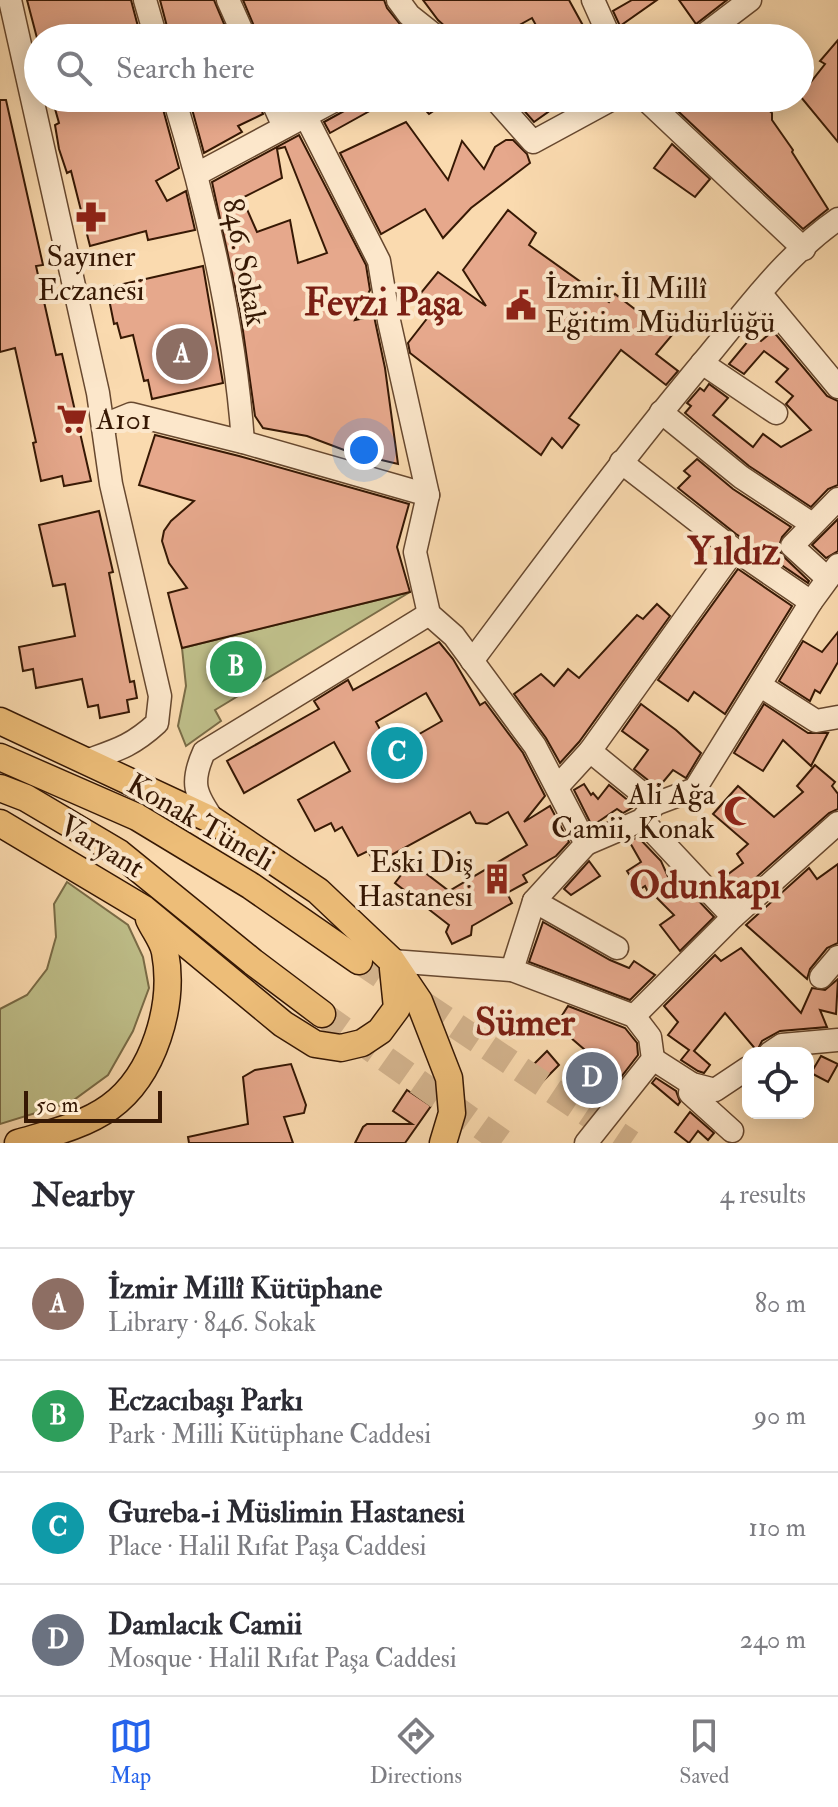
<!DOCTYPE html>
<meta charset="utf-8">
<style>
body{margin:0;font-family:"IM FELL Double Pica",serif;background:#f2f2f3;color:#2b2b33}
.controls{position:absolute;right:24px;bottom:24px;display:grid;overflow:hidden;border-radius:16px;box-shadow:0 4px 20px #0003}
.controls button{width:72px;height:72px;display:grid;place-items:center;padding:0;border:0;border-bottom:2px solid #e1e1e2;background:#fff;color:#2b2b33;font:40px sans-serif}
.scale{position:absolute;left:24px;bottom:20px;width:138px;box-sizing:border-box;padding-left:8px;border:4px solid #361804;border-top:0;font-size:22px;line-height:28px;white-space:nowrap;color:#361804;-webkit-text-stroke:6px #fce7cb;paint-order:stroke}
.you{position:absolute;left:364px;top:450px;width:28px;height:28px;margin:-20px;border:6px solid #fff;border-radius:50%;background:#1a73e8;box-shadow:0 0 0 12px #1a73e833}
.badge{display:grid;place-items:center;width:52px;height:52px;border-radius:50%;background:#2563eb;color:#fff;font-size:26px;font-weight:700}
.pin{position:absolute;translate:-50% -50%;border:4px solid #fff;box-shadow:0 2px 8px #0006}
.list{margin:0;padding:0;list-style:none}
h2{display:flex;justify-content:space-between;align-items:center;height:104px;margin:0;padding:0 32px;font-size:34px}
h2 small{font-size:26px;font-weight:400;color:#7c7c81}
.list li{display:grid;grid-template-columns:52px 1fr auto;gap:24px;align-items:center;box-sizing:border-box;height:112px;padding:0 32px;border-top:2px solid #e1e1e2}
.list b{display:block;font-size:30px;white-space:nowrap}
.list p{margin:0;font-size:26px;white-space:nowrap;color:#7c7c81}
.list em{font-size:26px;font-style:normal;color:#7c7c81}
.icon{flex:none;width:44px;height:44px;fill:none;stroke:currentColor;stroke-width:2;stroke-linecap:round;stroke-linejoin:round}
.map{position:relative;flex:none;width:838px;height:1143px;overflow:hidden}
.search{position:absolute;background:#fff;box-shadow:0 4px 20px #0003;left:24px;right:24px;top:24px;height:88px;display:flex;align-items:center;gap:20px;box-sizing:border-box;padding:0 28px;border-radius:44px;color:#7c7c81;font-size:30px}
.sheet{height:552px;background:#fff}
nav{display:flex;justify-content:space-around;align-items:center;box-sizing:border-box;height:112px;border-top:2px solid #e1e1e2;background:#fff;font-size:22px;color:#7c7c81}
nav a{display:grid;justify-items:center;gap:4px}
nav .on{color:#2563eb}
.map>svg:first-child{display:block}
</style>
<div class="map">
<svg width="838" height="1143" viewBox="0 0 838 1143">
<rect width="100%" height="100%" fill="#fadaaf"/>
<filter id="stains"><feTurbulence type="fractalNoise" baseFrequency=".0025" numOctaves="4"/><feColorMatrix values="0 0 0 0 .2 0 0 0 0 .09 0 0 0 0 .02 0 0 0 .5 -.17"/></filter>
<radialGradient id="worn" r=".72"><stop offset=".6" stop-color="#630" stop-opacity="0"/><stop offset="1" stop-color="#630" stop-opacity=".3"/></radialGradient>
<g fill="#bfbf8a" stroke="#7a6c47" stroke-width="2">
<polygon points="410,592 215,710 221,721 186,746 178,726 186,686 182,648"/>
<polygon points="67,882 128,925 143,957 149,988 133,1031 108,1075 71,1102 0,1124 0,1009 27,995 47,969 56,937 54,904"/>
</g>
<g fill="#e6a88c" stroke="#361804" stroke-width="2" fill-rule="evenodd">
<polygon points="27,0 131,0 141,38 37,38"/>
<polygon points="160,0 214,0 230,38 170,38"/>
<polygon points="243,0 384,0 387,8 411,38 259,38"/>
<polygon points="423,0 569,0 586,31 574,38 543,38 532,18 496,38 452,38 447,28 438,20"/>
<polygon points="632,0 657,0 620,26 613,11"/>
<polygon points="679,0 727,0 696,24"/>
<polygon points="838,40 838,142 800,96 825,64 820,61"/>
<polygon points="52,98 160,98 179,168 156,181 167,201 186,191 195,230 148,240 146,231 90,246 71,171 67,173 59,149 55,125 59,123"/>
<polygon points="189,98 257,98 263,114 238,126 242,132 204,153"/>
<polygon points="353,98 393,98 330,133 324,122 346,110"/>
<polygon points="414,98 453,98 429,114"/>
<polygon points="513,98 535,98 548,112 534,122"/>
<polygon points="664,98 754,98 772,113 772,120 793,150 792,152 828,209 803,229"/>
<polygon points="0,100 6,100 43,265 36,266 56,355 62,354 91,481 64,486 62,476 41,481 33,443 36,442 15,348 0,352"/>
<polygon points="406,122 448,180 462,141 484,169 495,147 506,140 513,140 527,154 530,163 471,208 443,238 425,209 381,234 340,153"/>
<path d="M299,135L366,265L370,290L355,320L374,316L385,368L398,464L352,453L307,436L263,428L255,416L240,310L212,182ZM285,147L327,253L298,263L290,220L257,232L242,198L282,178L277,149Z"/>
<polygon points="672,144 710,179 695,197 654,168"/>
<polygon points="508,210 536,233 529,245 609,302 615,294 653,323 662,310 683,322 656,354 678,371 666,385 621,350 569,418 579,425 562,448 552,438 541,455 410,353 408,343 436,307 420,294 438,272 486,306 463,270"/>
<polygon points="203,266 223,383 152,399 148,380 144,381 133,335 121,338 117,323 114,324 109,299 113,299 110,287"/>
<polygon points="773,331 827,396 838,401 838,485 828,489 811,507 749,466 685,413 691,406 687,403 700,388 704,391 709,384 728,398 713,415 753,447 763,434 781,447 811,430 786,404 793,396 776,382 788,369 764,351 744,374 729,364 753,335 761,341"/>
<polygon points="155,435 239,456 409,504 397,547 410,592 182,648 168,593 187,588 169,563 162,541 164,531 171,521 194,501 139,485"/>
<polygon points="697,459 733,489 791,527 782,537 778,549 783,556 809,581 808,583 736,534 678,488 690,476 684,471"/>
<polygon points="99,511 113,572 109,573 130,682 134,681 137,698 127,700 129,712 100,718 98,705 88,707 82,679 36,688 33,669 23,671 19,647 75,636 65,584 53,586 39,525"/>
<polygon points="838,519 838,551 826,558 812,545"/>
<polygon points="738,569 792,606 725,714 694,692 688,701 658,680"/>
<polygon points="657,604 670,616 579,742 560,763 546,738 514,694 541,674 554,686 568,669 579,678 637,615 643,619"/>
<polygon points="838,632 838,662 820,693 815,690 810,701 779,681 803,641 822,652"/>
<path d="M439,642L453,659L480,705L485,702L523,753L545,796L524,822L550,806L569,842L556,856L523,875L527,882L507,893L512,903L472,926L471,935L452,944L446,932L449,925L395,883L411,862L449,891L527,845L508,812L487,824L476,823L470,812L375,864L368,851L358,856L342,827L335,831L331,823L315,831L298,800L350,771L334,742L244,793L227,761L319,709L314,701L348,680L353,690ZM426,693L442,721L391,750L376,722Z"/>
<polygon points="641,704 676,730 701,753 686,778 673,770 658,788 634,769 648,750 622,731"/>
<polygon points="764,704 808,733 828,733 811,766 783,740 763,771 734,753"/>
<polygon points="815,765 835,782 832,786 838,794 838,809 829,813 734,897 719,881 743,863 737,854 748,844 713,814 738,786 774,817 803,792 797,786"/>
<polygon points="584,784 591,795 593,793 598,799 609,785 635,806 623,813 617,809 592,826 574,790"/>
<polygon points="638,837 661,861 669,879 675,876 714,917 680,951 660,925 674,915 654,895 650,896 645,886 639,890 627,871 641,862 629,841"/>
<polygon points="589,861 600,876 571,895 564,889"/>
<polygon points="838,864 838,943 827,948 810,969 807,979 746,925 809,868 817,879"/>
<polygon points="543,922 610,960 629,968 634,961 655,975 630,1000 529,962"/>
<polygon points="741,948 801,1013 812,988 825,990 838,979 836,1014 820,1010 827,1027 780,1031 762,1041 757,1051 725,1013 694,1051 710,1065 704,1073 698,1071 681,1060 689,1050 668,1035 678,1022 664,1006 715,955 721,961"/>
<polygon points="568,1006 625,1028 637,1043 638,1055 618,1081 613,1077 602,1097 569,1079 585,1050 556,1025"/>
<polygon points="547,1051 559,1065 537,1087 524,1074"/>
<polygon points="821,1056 838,1064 828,1082 811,1073"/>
<polygon points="291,1064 306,1105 304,1113 284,1117 293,1143 189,1143 188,1137 248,1124 243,1077 255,1070"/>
<polygon points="656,1078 676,1091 680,1102 678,1105 652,1083"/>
<polygon points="407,1090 431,1106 405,1143 355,1143 363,1127 367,1124 412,1124 393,1111"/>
<polygon points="690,1112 714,1133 708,1140 698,1131 689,1143 675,1132"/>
</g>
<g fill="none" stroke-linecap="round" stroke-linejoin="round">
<g stroke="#d3b38d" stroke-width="26" stroke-dasharray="26 13" stroke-linecap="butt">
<polyline points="359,961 631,1143"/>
<polyline points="322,1014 504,1143"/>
</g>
<g stroke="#67482f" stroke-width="25">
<g id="minor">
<path d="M10,0L98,393L111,484L160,696L157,723C132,746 117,750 86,761"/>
<polyline points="145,0 156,38"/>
<polyline points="228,0 245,38"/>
<polyline points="398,0 409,15 438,38"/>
<polyline points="593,0 610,38"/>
<polyline points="700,38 750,0"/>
<path d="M174,98C207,207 235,328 243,442"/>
<polyline points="271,98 284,127"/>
<polyline points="494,98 533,142 614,98"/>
<polyline points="644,98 804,249"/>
<polyline points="305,115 379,261 389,321 428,495 415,552 429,614 454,636 535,746 586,844 534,901 512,970 634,1016 650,1037 653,1059 586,1143"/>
<polyline points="197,174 339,98"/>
<polyline points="760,293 838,387"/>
<polyline points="702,363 776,413"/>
<polyline points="661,412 741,477 812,524"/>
<polyline points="104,425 131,414 243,442 428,495"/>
<polyline points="621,462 728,545 811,602"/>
<polyline points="827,578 792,546 838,499"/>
<path d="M472,661C549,558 625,455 708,356C746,310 788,253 838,219"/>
<polyline points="761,686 816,721 838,717"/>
<polyline points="590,751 655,804"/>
<polyline points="557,787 590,751 732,553 728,545"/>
<polyline points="642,820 733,917"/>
<path d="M214,821C195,794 190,783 204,752L429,614"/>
<polyline points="586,844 642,820 655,804 695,789 811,602 838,565"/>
<polyline points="534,901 617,948"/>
<polyline points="392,961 512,970"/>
<polyline points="821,977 838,957"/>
<polyline points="634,1016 733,917 838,823"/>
<polyline points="770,1053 782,1045 838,1040"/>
<polyline points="653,1059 692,1084 715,1090 748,1068"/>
<polyline points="692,1084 690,1093 732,1131"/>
</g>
</g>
<g stroke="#361804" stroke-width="29">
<g id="major">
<polyline points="0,721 214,821 318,891 392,961 419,1001 449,1078 452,1113 443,1143"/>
<polyline points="0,757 137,817 251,886 359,961"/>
<polyline points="0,788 26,798 119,853 253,962 322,1014"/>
<polyline points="0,823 144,909 283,1024 315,1044 341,1048 362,1043 380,1031 397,1008 393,969"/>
<path d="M18,1143C48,1134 84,1126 110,1107C154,1075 175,1005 165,952C163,941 154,930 149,919"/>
</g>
</g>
<use href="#minor" stroke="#fce7cb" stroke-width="22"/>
<use href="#major" stroke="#edbd78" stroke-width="26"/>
</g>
<defs>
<g id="pharmacy-bare" transform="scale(2.4)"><path d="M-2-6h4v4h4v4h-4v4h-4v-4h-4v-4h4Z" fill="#8f2418" stroke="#fce7cb" stroke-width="2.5" paint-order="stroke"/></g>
<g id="civic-bare" transform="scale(2.4)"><path d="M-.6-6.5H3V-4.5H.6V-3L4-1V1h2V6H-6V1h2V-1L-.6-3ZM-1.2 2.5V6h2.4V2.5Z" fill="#8f2418" stroke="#fce7cb" stroke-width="2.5" paint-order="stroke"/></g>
<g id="supermarket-bare" transform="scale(2.4)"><path d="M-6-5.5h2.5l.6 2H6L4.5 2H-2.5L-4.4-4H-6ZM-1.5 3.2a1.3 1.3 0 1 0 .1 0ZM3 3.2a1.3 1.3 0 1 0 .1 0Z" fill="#8f2418" stroke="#fce7cb" stroke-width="2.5" paint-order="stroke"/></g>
<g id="mosque-bare" transform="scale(2.4)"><path d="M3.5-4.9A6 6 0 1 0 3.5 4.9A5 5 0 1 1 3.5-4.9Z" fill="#8f2418" stroke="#fce7cb" stroke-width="2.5" paint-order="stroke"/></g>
<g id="building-bare" transform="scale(2.4)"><path d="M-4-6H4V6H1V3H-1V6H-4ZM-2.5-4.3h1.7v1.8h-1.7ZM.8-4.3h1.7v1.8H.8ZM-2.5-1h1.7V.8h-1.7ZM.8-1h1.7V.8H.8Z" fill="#8f2418" stroke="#fce7cb" stroke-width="2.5" paint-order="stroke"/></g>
</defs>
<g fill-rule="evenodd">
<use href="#pharmacy-bare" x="91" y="217"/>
<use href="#civic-bare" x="521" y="305"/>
<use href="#supermarket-bare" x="72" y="419"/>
<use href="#mosque-bare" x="739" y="811"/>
<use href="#building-bare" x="497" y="879"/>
</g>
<g text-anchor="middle" stroke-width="8" stroke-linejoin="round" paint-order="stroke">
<g font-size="30" fill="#361804" stroke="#fce7cb" text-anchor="start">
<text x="91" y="266" text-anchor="middle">Sayıner<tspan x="91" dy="34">Eczanesi</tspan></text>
<text x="545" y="298">İzmir İl Millî<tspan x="545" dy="34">Eğitim Müdürlüğü</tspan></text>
<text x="96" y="429">A101</text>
<text x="715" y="804" text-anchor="end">Ali Ağa<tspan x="715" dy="34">Camii, Konak</tspan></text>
<text x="473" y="872" text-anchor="end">Eski Diş<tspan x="473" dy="34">Hastanesi</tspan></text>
</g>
<g font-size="30" fill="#361804" stroke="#fce7cb">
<text transform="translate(245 262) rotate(79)" y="10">846. Sokak</text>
<text transform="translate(201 822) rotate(30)" y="10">Konak Tüneli</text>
<text transform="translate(102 846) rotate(31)" y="10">Varyant</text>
</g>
<g font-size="38" font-weight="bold" fill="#7a1f14" stroke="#fce7cb">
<text x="383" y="315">Fevzi Paşa</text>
<text x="734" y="564">Yıldız</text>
<text x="705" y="898">Odunkapı</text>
<text x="525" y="1035">Sümer</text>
</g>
</g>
<rect width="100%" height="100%" filter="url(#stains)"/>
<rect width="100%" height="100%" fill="url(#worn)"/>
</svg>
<div class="controls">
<button><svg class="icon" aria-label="locate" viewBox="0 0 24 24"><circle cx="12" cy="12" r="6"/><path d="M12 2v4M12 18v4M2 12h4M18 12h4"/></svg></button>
</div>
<div class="scale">50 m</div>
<div class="you"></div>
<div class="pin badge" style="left:182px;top:354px;background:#8d6e63">A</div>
<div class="pin badge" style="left:236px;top:667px;background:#2e9e5b">B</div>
<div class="pin badge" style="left:397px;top:753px;background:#0f9aa8">C</div>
<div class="pin badge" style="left:592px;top:1078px;background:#6b7280">D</div>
<div class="search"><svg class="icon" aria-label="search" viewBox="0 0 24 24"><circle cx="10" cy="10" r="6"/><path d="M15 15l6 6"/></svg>Search here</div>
</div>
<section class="sheet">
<h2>Nearby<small>4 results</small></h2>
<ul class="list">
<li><span class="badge" style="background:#8d6e63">A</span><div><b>İzmir Millî Kütüphane</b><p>Library · 846. Sokak</p></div><em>80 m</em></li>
<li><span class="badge" style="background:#2e9e5b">B</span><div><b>Eczacıbaşı Parkı</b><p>Park · Milli Kütüphane Caddesi</p></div><em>90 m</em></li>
<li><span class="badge" style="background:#0f9aa8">C</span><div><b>Gureba-i Müslimin Hastanesi</b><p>Place · Halil Rıfat Paşa Caddesi</p></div><em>110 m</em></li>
<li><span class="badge" style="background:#6b7280">D</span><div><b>Damlacık Camii</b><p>Mosque · Halil Rıfat Paşa Caddesi</p></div><em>240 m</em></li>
</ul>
</section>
<nav>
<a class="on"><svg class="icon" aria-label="map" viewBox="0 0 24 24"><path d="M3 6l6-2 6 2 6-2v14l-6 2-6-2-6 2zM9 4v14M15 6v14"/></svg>Map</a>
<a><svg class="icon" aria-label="directions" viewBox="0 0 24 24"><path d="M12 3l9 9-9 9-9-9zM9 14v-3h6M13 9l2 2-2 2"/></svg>Directions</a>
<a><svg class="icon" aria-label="saved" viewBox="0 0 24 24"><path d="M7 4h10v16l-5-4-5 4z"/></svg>Saved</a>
</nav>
